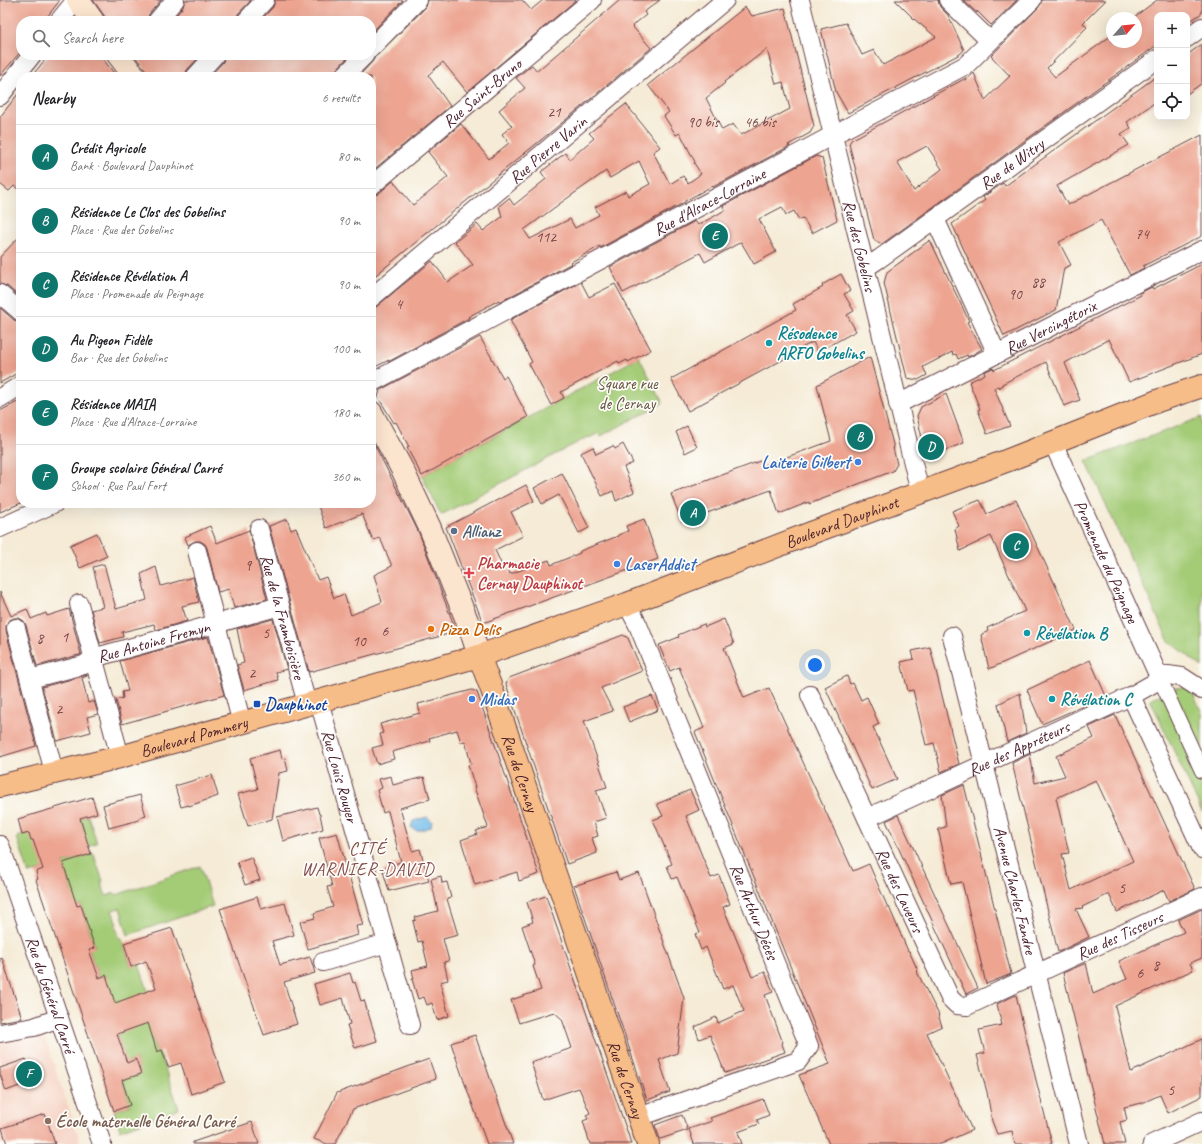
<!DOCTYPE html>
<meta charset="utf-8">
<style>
body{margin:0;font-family:Caveat,sans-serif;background:#f2f2f2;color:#202124}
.controls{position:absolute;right:12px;top:12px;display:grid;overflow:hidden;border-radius:8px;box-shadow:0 4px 16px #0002}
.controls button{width:36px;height:36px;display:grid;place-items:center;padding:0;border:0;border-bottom:1px solid #e0e0e0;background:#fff;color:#202124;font:20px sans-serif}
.compass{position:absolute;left:1106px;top:12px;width:36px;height:36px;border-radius:50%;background:#fff;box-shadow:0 4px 16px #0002;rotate:62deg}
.you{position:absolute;left:815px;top:665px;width:14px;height:14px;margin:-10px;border:3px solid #fff;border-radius:50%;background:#1a73e8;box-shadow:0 0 0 6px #1a73e833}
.badge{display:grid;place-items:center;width:26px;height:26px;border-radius:50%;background:#0f766e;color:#fff;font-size:13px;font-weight:700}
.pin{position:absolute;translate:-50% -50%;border:2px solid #fff;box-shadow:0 1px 4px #0006}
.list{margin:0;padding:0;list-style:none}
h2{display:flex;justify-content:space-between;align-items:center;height:52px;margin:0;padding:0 16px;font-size:17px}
h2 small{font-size:13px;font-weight:400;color:#757577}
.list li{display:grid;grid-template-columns:26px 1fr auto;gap:12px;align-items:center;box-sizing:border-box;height:64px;padding:0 16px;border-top:1px solid #e0e0e0}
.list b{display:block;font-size:15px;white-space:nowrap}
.list p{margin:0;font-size:13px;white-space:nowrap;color:#757577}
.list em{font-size:13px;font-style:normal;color:#757577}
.icon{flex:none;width:22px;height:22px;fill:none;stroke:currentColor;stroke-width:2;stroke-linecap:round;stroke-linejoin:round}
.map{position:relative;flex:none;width:1202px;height:1144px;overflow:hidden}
.search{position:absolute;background:#fff;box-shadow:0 4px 16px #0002;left:16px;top:16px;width:360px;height:44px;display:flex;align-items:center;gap:10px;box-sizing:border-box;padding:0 14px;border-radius:16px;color:#757577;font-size:15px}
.panel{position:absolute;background:#fff;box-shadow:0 4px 16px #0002;left:16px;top:72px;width:360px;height:436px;border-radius:16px}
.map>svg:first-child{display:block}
</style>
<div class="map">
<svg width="1202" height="1144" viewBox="0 0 1202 1144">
<rect width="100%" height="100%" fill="#fdfcf7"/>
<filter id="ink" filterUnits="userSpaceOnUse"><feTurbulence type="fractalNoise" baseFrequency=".025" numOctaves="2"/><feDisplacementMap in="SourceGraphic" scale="8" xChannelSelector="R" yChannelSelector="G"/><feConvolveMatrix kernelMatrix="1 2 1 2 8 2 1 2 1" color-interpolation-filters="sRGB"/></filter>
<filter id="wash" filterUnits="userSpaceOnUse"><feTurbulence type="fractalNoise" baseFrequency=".012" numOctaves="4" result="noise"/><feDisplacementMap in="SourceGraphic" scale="16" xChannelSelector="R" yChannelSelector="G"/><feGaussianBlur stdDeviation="0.9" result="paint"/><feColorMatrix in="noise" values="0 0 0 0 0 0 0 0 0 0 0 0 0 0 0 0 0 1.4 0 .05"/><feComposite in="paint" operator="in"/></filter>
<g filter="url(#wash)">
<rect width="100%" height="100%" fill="#f5ebd6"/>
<polygon fill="#f6d2c3" points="37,1036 46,1041 81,1144 0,1144 0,1043"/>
<g fill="#a4cc77" stroke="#777651">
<polygon points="639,357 663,403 601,436 599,433 589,438 588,437 441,515 422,476"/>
<polygon points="1202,417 1202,667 1168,640 1086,461"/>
<polygon points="1184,687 1192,691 1202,713 1202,812 1150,699 1175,688"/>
<polygon points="88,816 97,843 76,850 79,858 93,853 103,881 101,882 106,896 115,893 116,895 200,866 213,906 128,935 120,908 112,910 117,924 115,925 120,939 122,939 131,966 139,964 148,991 154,1037 152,1038 157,1052 159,1051 179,1109 120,1130 114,1111 130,1105 122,1080 140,1074 136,1059 126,1063 117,1034 125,1031 124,1025 107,1006 106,975 99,978 89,950 95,947 81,905 75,907 72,891 63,863 73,860 71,854 50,867 29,874 17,837 29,833 84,831 80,818"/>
</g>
<polygon fill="#71bcea" stroke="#5e6e8a" points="427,817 432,821 431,827 417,831 411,827 413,821"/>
<g id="blocks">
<g fill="#eda491" fill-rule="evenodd">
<polygon points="0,0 60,0 44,21 21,21 21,51 0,76"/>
<polygon points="93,0 161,0 149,14 147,21 108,21"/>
<polygon points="185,0 251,0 238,14 236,21 171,21 183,7"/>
<polygon points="275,0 403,0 371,33 371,21 260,21 273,7"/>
<polygon points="428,0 522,0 531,10 543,0 576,0 467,92 443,62 428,75 450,106 371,172 371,77 358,77 372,62 375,57 426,7"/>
<polygon points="620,0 660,0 644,12 646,15 632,26 651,48 569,117 371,279 371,196 378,194 393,181 413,205 426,195 448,177 428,152 461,124 489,159 509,143 502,134 512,126 499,110 525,88 516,78 532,65 537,71"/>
<polygon points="895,0 938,0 940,7 948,15 964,50 960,54 848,113 836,92 821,29 846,23 862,55 874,50 883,65 936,37 914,19"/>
<polygon points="963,0 1017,0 991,25 977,11 977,13"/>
<path d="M1042,0H1106L1083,23L1087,27L1047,68L1055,77L1112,35V42H1136V18H1133L1157,0H1202V13L1187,23V15H1157V45L882,244L874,240L849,144L851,140L966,78L965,81L974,73L985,100L1010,76L991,56L1039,7ZM927,146L942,169L914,191L897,162Z"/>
<path d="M745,7L752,16L785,8L814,126L810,133L788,145L790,146L713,187L712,186L696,195L685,201V202L600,248V246L571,262L572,263L500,302L499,300L468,317L469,318L388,362L389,360L371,369V311L432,261L448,282L473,265L455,242L477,224L483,231L502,217L499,206L509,198L514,205L546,179L541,172L565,153L570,159L594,138L589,133L626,104L660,147L653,152L670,184L683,176L688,183L701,174L694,163L695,162L680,133L676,135L664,116L669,112L648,85ZM767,49L776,84L783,82L790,109L741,135L733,124L722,130L706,98L725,83L724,82ZM639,161L650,184L628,196L626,191L595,207L599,215L575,228L570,219L530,239L524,230L562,202L606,171L610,178Z"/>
<polygon points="1202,44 1202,83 1187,94 1187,55"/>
<polygon points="49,55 100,55 117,77 31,77"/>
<polygon points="134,55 201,55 187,70 185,77 149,77 145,69"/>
<polygon points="225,55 350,55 336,70 333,77 209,77 223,62"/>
<polygon points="1157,76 1157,101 1127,122 1131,128 1121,134 1129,145 1057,186 1068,205 1202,135 1202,236 1143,266 1144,268 1130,275 1101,220 1059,242 1071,265 1064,268 1056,310 1004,336 952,224 985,200 983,197 1003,183 1005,186"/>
<polygon points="21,90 21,191 14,186 9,191 0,184 0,117"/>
<polygon points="816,156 822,158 837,220 812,233 803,218 799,220 794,211 786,215 782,207 759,219 776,252 754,264 741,242 705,262 700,253 623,293 610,267 695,221 698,225 713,217 725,210 723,206"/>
<polygon points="21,235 21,298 7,286 0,284 0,257"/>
<polygon points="930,240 969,321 967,322 982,349 968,357 967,355 958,359 956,354 953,355 952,352 923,367 927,375 918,380 907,378 884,283 887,272"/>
<polygon points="1202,264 1202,354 1129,382 1109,339 1065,363 1080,400 1064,406 1046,362 1002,384 1002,386 999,388 998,386 994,388 1010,426 987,434 978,410 980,409 969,382 985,374 984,372 993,368 994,370 1141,295 1140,293 1152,287 1153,289"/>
<polygon points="841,274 850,291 844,294 854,311 847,315 856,331 818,352 813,342 786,356 786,358 688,411 671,379 796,310 793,304 823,287 822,285"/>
<polygon points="581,282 589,297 615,284 651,350 628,362 627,360 619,364 618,361 561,392 564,398 551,405 529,364 532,362 510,320"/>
<polygon points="0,308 14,320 21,322 21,371 0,383"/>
<polygon points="480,337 503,378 506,376 528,417 422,476 407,448 409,447 396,422 394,423 378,397 380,390"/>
<polygon points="870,357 894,448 893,448 897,464 893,471 832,494 833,495 809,504 809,502 779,514 771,490 682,522 671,494 760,461 762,466 831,441 817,385"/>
<polygon points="946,394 964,443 932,455 925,451 917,416 921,407"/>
<polygon points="21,400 21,503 0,512 0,411"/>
<polygon points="687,426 697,447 685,453 676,432"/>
<polygon points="371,438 419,533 455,628 452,633 309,672 269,526 287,519 291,530 296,528 318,580 326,577 334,598 344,594 351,615 382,602 374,575 392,566 380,538 373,540 362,514 326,528 318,506 327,503 371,503"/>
<polygon points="623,444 633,463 624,467 634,492 616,501 613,491 602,496 581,453 593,447 596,454 613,446 615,449"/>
<polygon points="562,473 589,528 579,533 559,495 542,504 534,488"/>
<polygon points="526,485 534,501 511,512 523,536 495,550 503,568 507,566 510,574 549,560 551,565 580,553 580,551 618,536 618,535 628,531 626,526 644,519 658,559 483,623 446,527"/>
<polygon points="980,500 987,514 1016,500 1076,630 989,669 981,635 988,631 987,628 1025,611 991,536 960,551 955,529 959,526 952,511"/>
<polygon points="210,526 217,543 249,530 267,599 234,608 229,589 218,592 207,548 205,544 200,541 195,541 188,545 185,537"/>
<polygon points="97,533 107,556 80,568 70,545"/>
<polygon points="104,564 116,609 147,600 141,574 156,567 161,586 193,577 199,602 182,606 187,621 156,630 154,624 122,632 123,637 100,643 91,610 103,607 93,567"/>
<polygon points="0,592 11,616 27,609 31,619 46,613 47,616 69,609 81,654 79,655 37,666 26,625 24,621 19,618 14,618 8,621 6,626 6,631 36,746 0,757"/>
<polygon points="273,619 287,669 276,672 278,680 244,690 237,665 244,663 237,629"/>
<polygon points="724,619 734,644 724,648 744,698 769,688 853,871 869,864 888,908 889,907 908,951 909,951 918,971 917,972 939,1015 938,1015 942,1026 927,1033 972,1130 941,1144 829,1144 799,1075 830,1064 695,732 704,728 679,667 670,671 659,645 679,637 678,635 704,624 705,627"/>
<polygon points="623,635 628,638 642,671 601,688 613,711 584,721 607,787 596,790 606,818 594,822 598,836 592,838 597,853 567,864 506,684 509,678"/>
<polygon points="208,637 224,695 122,724 116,700 123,698 122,692 128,691 120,661"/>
<polygon points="930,647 959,764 941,772 934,743 926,745 913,690 908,691 901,662 914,659 912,651"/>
<polygon points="1090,660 1106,696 1042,724 1027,690"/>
<polygon points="87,675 87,676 82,678 88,703 94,701 98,714 87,717 91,732 57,741 42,687"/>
<polygon points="847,676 850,684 853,683 861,700 867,697 879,724 873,727 897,779 872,790 825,687"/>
<polygon points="472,690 477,692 539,874 519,881 517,872 475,885 461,840 478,834 476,831 488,827 474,787 475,787 468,765 471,764 465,741 461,742 457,730 429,738 430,741 392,752 394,759 377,764 372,748 383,745 380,734 383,733 380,724 420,713 418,704"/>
<polygon points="1020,693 1026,733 1007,742 998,704"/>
<polygon points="652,696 658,710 629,722 623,707"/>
<path d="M1115,715L1195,889L1169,901L1164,890L1117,912L1109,894L1082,907L1083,908L1076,909L1089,937L1058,952L1012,763L1030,754L1035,783L1065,776L1056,756L1094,738L1089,727ZM1096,780L1133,861L1071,890L1062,854L1069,853L1056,798Z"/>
<polygon points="280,750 282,759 285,758 288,771 279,773 272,819 248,826 238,794 258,789 250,758"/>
<polygon points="212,775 218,796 189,806 189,805 181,807 175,786"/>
<polygon points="391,776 393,785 424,777 430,799 400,808 412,851 420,849 429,881 389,891 383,871 387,870 386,866 401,862 388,811 383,813 377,790 382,788 379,779"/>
<polygon points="964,785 1011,974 986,984 962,882 951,884 938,829 946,827 942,795"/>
<polygon points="690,790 699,810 686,816 711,878 719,875 730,904 723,907 752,977 765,972 773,992 765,995 783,1043 782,1044 785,1052 725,1073 710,1035 699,1039 695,1027 716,1017 718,1023 744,1011 733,985 723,989 706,947 701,950 695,934 700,933 677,877 672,879 667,866 672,864 653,820 663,816 657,804"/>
<polygon points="140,795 146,816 139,818 139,820 109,828 103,805"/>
<polygon points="92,797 97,813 80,818 91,854 63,863 77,906 81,905 95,948 89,950 99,978 106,975 115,1003 156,988 146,961 131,967 124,943 172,928 225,1082 191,1094 181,1063 168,1067 162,1050 157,1052 148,1023 117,1034 127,1063 136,1059 141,1074 122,1080 130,1105 114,1111 36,880 38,879 36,872 43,869 33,840 31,840 29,833 22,835 18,819"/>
<polygon points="317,807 319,814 320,814 323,829 283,841 277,817"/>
<polygon points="898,815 978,988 966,994 886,821"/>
<polygon points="337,833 363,925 356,926 358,935 308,949 300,922 315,918 314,913 333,907 327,887 332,886 319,838"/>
<polygon points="251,857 260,880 245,885 237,862"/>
<polygon points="616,872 619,880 639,873 684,998 677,1053 659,1060 670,1092 647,1100 574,886"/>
<polygon points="441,876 442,883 447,882 451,898 447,899 458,935 443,939 449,961 444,962 448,980 440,982 449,1016 437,1020 432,1003 427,1005 424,997 418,999 412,979 414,979 412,970 428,966 422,941 418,942 413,921 416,920 415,917 438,911 431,879"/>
<polygon points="546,896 628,1134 631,1144 590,1144 583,1121 588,1119 586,1115 590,1113 579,1088 543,1100 531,1062 572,1048 562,1019 554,1012 519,1023 511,1000 541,990 533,966 535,965 522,926 533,922 527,902"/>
<polygon points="257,897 261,909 285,903 294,935 272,941 280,965 310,957 315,973 284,982 297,1024 264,1035 220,909"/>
<polygon points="1202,909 1202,958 1190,963 1193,970 1115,1006 1131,1072 1202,1039 1202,1096 1168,1113 1160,1095 1142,1103 1124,1107 1127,1120 1120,1122 1125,1144 1105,1144 1063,973 1086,963 1093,994 1127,979 1119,961 1184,932 1178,920"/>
<polygon points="2,958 22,1018 0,1022 0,959"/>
<polygon points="350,973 353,983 355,982 361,1001 364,1000 377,1041 355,1048 347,1025 350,1024 343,998 320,1005 314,984"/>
<polygon points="1016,995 1036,1080 1052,1144 1015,1144 1012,1131 997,1134 992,1121 987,1092 977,1055 985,1053 979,1030 1002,1025 997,1004"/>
<polygon points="475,1035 513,1144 487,1144 465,1084 451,1043"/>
<polygon points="26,1059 31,1073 25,1075 27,1083 6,1091 0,1074 0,1068"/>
<polygon points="429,1059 436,1079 353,1109 335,1144 327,1144 314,1139 337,1093"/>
<polygon points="763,1099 769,1115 757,1120 759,1124 738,1132 742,1144 694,1144 689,1129 712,1121 710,1118"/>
<polygon points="45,1114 55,1144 7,1144 2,1128"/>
<polygon points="682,1115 688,1130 660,1139 655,1125"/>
<polygon points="252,1122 259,1144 193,1144 193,1142"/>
</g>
</g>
</g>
<g filter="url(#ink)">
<use href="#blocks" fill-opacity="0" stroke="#643e45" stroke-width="1"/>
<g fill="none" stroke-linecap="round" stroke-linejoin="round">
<g stroke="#643e45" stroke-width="16">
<polyline id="pedestrian" points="1160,679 1202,771"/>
</g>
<g stroke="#643e45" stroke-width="20">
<g id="minor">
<path id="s1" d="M800,0L920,492"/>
<polyline points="948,0 990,41"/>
<polyline points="59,21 76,0"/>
<polyline points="157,21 175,0"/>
<polyline points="246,21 265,0"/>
<polyline points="1187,38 1202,27"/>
<polyline points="371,48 418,0"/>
<polyline points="195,77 215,55"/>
<polyline points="343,77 365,55"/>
<polyline points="0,96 32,55"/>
<path id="s2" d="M371,186L592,0"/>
<polyline points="935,219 997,354"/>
<path id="s3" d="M865,268L879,259L1157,59"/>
<polyline points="0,294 21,312"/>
<path id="s4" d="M371,298L725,0"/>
<path id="s5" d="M371,383L833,135L966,65L1032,0"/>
<polyline points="0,398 21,385"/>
<path id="s6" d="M898,404L1202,250"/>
<path id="s7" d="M1053,443L1160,679"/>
<polyline points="0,528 55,503"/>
<path id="s8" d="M259,529L307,704"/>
<polyline points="197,551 242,724"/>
<polyline points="79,604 120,757"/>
<path id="s9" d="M627,604L638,625L809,1046L798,1061L639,1117"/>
<polyline points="16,628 54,772"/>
<path id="s10" d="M952,636L1079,1144"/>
<path id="s11" d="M30,679L84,665L93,658L280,606"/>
<path id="s12" d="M810,695L950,998L957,1005L967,1006L1202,897"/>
<polyline points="1131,696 1202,849"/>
<path id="s13" d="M319,701L410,1025"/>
<path id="s14" d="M867,818L1131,696L1168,675L1182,677L1202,690"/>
<path id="s15" d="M0,845L102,1144"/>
<polyline points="323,962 387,943"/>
<polyline points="0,1033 34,1027 59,1018"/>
<polyline points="1152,1144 1202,1121"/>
</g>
</g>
<g stroke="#643e45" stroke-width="24">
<g id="secondary">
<polyline points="78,0 93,21"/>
<polyline points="118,55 135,77"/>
<polyline points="371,412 402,469 430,528 470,628 479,656"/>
</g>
</g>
<g stroke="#643e45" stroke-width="24">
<g id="primary">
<path id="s16" d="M479,656L492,690L648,1144"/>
<path id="s17" d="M0,786L120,757L479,656L627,604L811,533L1006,461L1160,400L1202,386"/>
</g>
</g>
<use href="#pedestrian" stroke="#fff" stroke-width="14"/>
<use href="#minor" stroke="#fff" stroke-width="18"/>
<use href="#secondary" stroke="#fce5cf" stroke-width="22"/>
<use href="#primary" stroke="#f7bd88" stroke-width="22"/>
</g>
</g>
<g fill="#0f9aa8" stroke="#fdfcf7" stroke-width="1.5">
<circle cx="769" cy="343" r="4"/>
<circle cx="1027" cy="633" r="4"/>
<circle cx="1052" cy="699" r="4"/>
</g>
<g fill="#3f7fe0" stroke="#fdfcf7" stroke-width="1.5">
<circle cx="858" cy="462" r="4"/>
<circle cx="617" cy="564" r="4"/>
<circle cx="472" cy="699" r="4"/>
</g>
<circle fill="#5c6f8a" stroke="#fdfcf7" stroke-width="1.5" cx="454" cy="531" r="4"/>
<path fill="#e0444e" stroke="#fdfcf7" stroke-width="1.5" d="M467 567h4v4h4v4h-4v4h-4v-4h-4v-4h4z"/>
<circle fill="#e8710a" stroke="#fdfcf7" stroke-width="1.5" cx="431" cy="629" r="4"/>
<rect fill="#1a4fb4" stroke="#fdfcf7" stroke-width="1.5" x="253" y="700" width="8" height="8" rx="2"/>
<circle fill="#8d6e63" stroke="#fdfcf7" stroke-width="1.5" cx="48" cy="1121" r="4"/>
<g text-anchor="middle" stroke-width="3.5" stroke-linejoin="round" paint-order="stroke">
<g font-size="15" fill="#734044">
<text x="554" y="117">21</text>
<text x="703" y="127">90 bis</text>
<text x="760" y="127">46 bis</text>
<text x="1142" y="239">74</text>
<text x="546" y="242">112</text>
<text x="1038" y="287">88</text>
<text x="1015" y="299">90</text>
<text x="399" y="309">4</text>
<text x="248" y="570">9</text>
<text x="385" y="636">6</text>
<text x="266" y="638">5</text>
<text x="65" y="642">1</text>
<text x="40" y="643">8</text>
<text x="359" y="646">10</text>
<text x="252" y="678">2</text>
<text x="59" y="714">2</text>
<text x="1122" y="893">5</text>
<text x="1156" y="970">8</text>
<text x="1140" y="978">6</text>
<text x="1171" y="1095">5</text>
</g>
<g font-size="17" fill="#4a1f2b" stroke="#fdfcf7">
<text dy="6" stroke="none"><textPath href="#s2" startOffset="145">Rue Saint-Bruno</textPath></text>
<text dy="6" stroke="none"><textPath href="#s4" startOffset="231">Rue Pierre Varin</textPath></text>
<text dy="6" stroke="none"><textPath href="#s3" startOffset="180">Rue de Witry</textPath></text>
<text dy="6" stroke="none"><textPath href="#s5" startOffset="384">Rue d'Alsace-Lorraine</textPath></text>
<text dy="6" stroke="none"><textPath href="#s1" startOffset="253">Rue des Gobelins</textPath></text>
<text dy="6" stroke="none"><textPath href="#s6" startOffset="171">Rue Vercingétorix</textPath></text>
<text dy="6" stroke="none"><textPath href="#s17" startOffset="883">Boulevard Dauphinot</textPath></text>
<text dy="6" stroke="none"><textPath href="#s7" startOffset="130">Promenade du Peignage</textPath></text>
<text dy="6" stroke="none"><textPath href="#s8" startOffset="91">Rue de la Framboisière</textPath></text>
<text dy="6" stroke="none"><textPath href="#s11" startOffset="130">Rue Antoine Fremyn</textPath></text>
<text dy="6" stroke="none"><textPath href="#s17" startOffset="200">Boulevard Pommery</textPath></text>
<text dy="6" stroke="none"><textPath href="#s14" startOffset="167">Rue des Appréteurs</textPath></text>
<text dy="6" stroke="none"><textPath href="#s16" startOffset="124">Rue de Cernay</textPath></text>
<text dy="6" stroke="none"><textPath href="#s13" startOffset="78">Rue Louis Rouyer</textPath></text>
<text dy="6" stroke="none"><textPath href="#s12" startOffset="215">Rue des Laveurs</textPath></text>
<text dy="6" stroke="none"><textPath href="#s10" startOffset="262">Avenue Charles Fandre</textPath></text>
<text dy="6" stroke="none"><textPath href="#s9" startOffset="333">Rue Arthur Décès</textPath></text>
<text dy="6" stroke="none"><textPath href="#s12" startOffset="522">Rue des Tisseurs</textPath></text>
<text dy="6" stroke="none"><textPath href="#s15" startOffset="158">Rue du Général Carré</textPath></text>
<text dy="6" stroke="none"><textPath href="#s16" startOffset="448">Rue de Cernay</textPath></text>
</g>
<g font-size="17" font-weight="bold" fill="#0d838f" stroke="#fdfcf7" text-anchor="start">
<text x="777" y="339">Résodence<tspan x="777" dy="20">ARFO Gobelins</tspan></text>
<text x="1035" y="639">Révélation B</text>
<text x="1060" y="705">Révélation C</text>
</g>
<g font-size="17" fill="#655342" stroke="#fdfcf7">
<text x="627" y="389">Square rue<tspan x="627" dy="20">de Cernay</tspan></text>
</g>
<g font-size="17" font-weight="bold" fill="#366cbe" stroke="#fdfcf7" text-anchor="start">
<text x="850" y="468" text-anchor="end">Laiterie Gilbert</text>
<text x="625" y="570">LaserAddict</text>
<text x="480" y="705">Midas</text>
</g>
<g font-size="17" font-weight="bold" fill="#4e5e75" stroke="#fdfcf7" text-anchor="start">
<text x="462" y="537">Allianz</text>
</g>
<g font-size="17" font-weight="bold" fill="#be3a42" stroke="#fdfcf7" text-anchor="start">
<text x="477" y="569">Pharmacie<tspan x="477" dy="20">Cernay Dauphinot</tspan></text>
</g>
<g font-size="17" font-weight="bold" fill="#c56008" stroke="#fdfcf7" text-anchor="start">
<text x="439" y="635">Pizza Delis</text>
</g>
<g font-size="17" font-weight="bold" fill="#164399" stroke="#fdfcf7" text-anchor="start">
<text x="265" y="710">Dauphinot</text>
</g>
<g font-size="17" font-weight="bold" fill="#785e54" stroke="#fdfcf7" text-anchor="start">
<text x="56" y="1127">École maternelle Général Carré</text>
</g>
<g font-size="18" letter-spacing="1" fill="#834e4f" stroke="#fdfcf7">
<text x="368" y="854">CITÉ<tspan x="368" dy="21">WARNIER-DAVID</tspan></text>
</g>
</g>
</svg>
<div class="controls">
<button>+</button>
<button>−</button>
<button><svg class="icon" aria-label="locate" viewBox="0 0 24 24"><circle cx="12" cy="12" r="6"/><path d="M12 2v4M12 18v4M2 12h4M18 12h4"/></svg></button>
</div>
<svg class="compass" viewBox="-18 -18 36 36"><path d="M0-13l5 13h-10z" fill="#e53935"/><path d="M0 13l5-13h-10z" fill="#757577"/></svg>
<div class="you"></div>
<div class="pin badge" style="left:693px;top:513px">A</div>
<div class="pin badge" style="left:860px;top:437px">B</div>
<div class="pin badge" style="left:1016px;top:546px">C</div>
<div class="pin badge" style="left:931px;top:447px">D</div>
<div class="pin badge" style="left:715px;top:236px">E</div>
<div class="pin badge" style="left:29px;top:1074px">F</div>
<div class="search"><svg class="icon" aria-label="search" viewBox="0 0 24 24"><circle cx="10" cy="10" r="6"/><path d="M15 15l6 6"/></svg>Search here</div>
<section class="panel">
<h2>Nearby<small>6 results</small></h2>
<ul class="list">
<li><span class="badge">A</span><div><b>Crédit Agricole</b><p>Bank · Boulevard Dauphinot</p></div><em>80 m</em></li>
<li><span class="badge">B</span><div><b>Résidence Le Clos des Gobelins</b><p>Place · Rue des Gobelins</p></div><em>90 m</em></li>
<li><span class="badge">C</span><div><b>Résidence Révélation A</b><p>Place · Promenade du Peignage</p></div><em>90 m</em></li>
<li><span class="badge">D</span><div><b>Au Pigeon Fidèle</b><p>Bar · Rue des Gobelins</p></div><em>100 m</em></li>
<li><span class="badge">E</span><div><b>Résidence MAIA</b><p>Place · Rue d'Alsace-Lorraine</p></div><em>180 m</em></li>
<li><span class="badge">F</span><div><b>Groupe scolaire Général Carré</b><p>School · Rue Paul Fort</p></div><em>360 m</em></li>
</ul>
</section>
</div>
